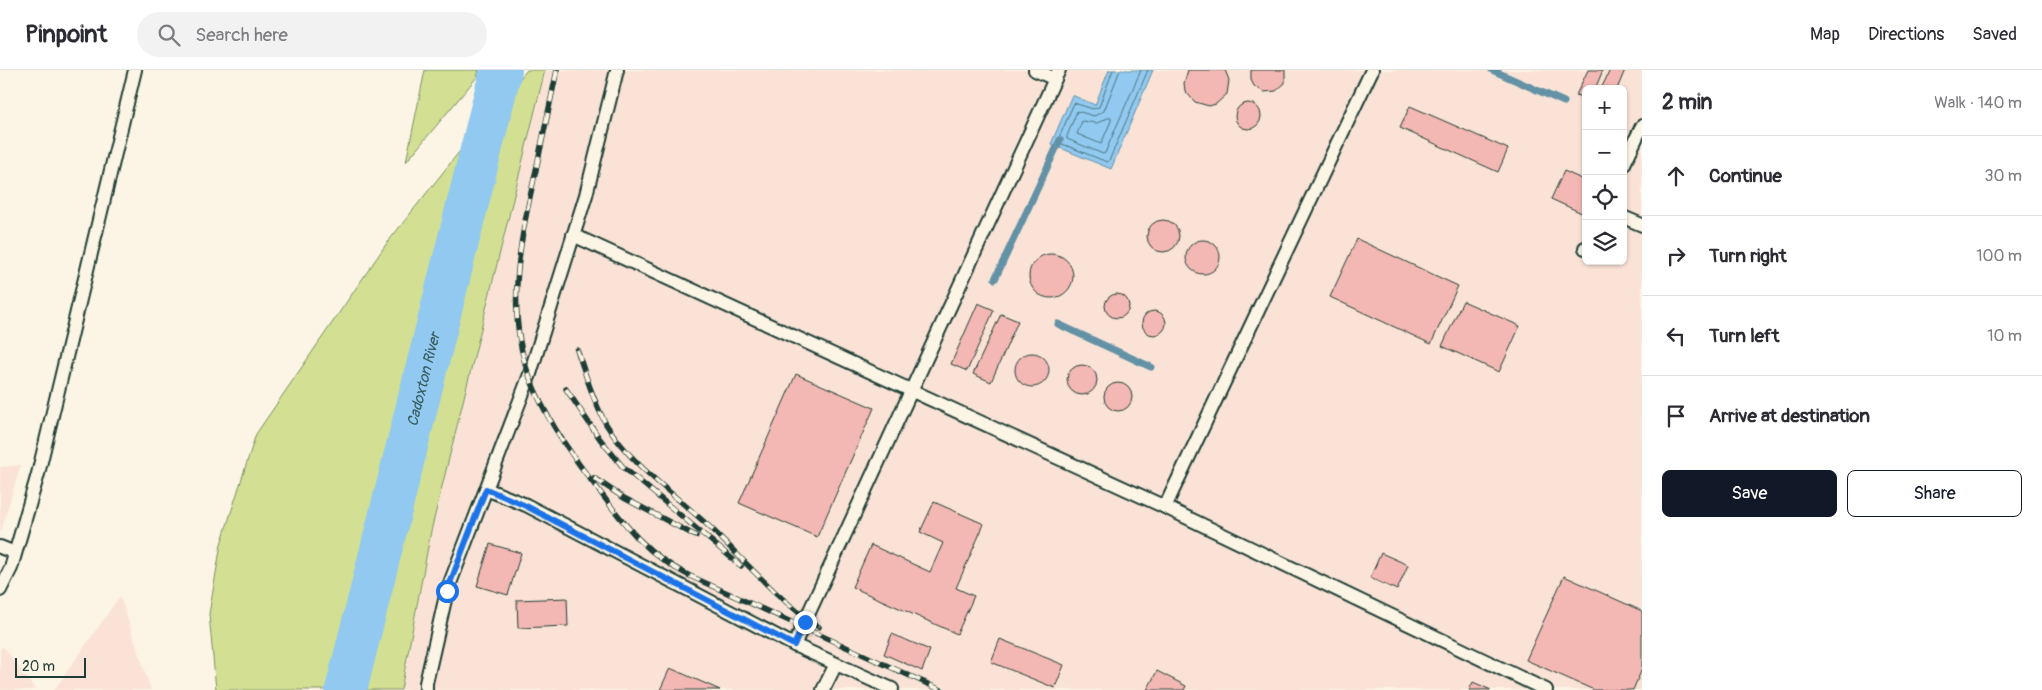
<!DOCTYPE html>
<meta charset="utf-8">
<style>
body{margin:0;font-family:Pangolin,sans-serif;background:#f2f2f3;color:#2b2b33}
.controls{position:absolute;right:15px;top:15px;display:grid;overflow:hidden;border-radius:8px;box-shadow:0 1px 4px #0004}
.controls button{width:45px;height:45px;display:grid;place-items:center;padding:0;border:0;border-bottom:1px solid #e1e1e2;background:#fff;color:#2b2b33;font:25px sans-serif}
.scale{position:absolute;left:15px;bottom:12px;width:71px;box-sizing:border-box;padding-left:5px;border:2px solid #1f3d34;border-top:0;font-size:14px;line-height:18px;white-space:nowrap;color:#1f3d34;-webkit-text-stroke:4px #fcf5e5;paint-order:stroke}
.stop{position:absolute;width:15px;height:15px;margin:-11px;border:4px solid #1a73e8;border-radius:50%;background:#fff}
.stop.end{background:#1a73e8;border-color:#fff;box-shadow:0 1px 5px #0008}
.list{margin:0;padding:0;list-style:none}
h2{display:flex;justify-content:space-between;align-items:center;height:65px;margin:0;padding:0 20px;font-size:21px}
h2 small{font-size:16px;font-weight:400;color:#7c7c81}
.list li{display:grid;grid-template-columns:32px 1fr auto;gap:15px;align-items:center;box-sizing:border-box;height:80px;padding:0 20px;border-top:1px solid #e1e1e2}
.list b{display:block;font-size:19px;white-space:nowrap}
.list em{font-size:16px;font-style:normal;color:#7c7c81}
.actions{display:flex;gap:10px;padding:15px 20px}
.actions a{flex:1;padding:11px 0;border:1px solid #111827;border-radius:8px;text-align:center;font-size:18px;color:#111827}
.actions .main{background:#111827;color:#fff}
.icon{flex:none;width:28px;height:28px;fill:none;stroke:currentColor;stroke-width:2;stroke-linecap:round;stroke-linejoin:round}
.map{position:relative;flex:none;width:1642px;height:620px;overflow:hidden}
header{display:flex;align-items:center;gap:30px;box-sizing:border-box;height:70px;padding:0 25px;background:#fff;border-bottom:1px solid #e1e1e2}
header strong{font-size:24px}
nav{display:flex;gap:28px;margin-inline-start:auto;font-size:18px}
.search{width:350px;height:45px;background:#f2f2f3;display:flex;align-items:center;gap:12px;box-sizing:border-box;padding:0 18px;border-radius:28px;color:#7c7c81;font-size:19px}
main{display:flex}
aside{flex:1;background:#fff}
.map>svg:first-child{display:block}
</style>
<header>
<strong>Pinpoint</strong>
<div class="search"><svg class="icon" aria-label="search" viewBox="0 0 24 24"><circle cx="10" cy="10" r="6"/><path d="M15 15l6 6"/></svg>Search here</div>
<nav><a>Map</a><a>Directions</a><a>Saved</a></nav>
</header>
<main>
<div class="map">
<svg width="1642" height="620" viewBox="0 0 1642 620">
<rect width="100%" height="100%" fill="#fcf5e5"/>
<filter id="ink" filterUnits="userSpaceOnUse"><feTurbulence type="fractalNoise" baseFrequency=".02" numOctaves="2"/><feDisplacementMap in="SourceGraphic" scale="10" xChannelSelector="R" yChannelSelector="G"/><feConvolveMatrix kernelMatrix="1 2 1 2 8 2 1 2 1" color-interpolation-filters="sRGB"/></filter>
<g filter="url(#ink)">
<g fill="#fae3d6" fill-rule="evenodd">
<path d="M545,0H1642V620H402L431,461ZM1586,19H1623V191H1586Z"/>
<polygon points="21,395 4,451 0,464 0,397"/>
<polygon points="120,526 151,620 54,620"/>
<polygon points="3,576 36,620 0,620 0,580"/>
</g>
<g fill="#d3e093" stroke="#798e64">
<polygon points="425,0 479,0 477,7 406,92"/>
<polygon points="527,0 545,0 431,461 401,620 216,620 209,544 221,474 256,364 387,173 467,72"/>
</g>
<polygon fill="#91c9f0" stroke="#6391a5" points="1109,0 1153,0 1111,99 1051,74 1072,25 1095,35"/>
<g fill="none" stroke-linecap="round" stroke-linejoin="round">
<g stroke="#4d757f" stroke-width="1">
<polyline points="1113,0 1099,37 1093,39 1074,33 1058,70 1060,73 1107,92 1109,91 1148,0"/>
<polyline points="1120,0 1104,41 1094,46 1077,41 1067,66 1067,69 1103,84 1105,83 1141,0"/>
<polygon points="1108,48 1111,48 1111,51 1101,74 1077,64 1082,51 1097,53"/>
</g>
<g stroke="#6391a5" stroke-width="7">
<polyline points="1492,0 1564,32"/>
<polyline points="995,209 1060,70"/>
<polyline points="1058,254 1151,297"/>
</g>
<path stroke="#91c9f0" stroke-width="42" id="s1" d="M346,620L501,0"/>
</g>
<g fill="#f4b8b4" stroke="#1f3d34">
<polygon points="1188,0 1225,0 1229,10 1227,24 1216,34 1209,36 1195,32 1185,21 1184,13"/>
<polygon points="1251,0 1285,0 1285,13 1276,21 1264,22 1254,16 1251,10"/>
<polygon points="1588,0 1603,0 1595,19 1586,19 1586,29 1576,25"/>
<polygon points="1610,0 1625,0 1617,19 1601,19"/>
<circle cx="1248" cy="46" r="13"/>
<polygon points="1410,36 1508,79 1498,102 1400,58"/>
<polygon points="1564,101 1586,111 1586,145 1551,129"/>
<circle cx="1163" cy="166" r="16"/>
<polygon points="1357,169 1458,216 1431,274 1330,227"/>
<circle cx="1203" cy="187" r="17"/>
<circle cx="1051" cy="206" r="22"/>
<circle cx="1117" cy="236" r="12"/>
<polygon points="1463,231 1520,256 1499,302 1442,276"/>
<polygon points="978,233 994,240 967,301 951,294"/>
<circle cx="1154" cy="253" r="12"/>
<polygon points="1001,244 1018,251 991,312 973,304"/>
<circle cx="1032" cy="300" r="17"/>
<circle cx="1082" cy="310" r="15"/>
<polygon points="796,304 874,338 817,467 739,433"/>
<circle cx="1118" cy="327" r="14"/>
<polygon points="934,432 984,454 956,518 974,526 957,564 852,517 871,475 930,502 943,473 920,462"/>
<polygon points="490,474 521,483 508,525 477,516"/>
<polygon points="1381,483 1408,495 1397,520 1370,508"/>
<polygon points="1564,506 1642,541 1642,599 1633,620 1594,620 1526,590"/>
<polygon points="567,528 568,556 518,558 517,530"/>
<polygon points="892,564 930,580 922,601 884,584"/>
<polygon points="1000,569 1064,595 1055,618 991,592"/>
<polygon points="670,598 720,620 660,620"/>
<polygon points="1157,601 1186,616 1184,620 1147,620"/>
<polygon points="1473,612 1491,620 1469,620"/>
</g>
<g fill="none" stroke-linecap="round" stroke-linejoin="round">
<g stroke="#1f3d34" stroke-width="16">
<g id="lane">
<polyline points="1035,0 1055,9"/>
<polyline points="1623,96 1642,56"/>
<polyline points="1623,147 1642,155"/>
<polyline points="573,165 1165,437 1546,620"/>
<polyline points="1585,178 1586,178"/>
<polyline points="486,419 526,435 794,575 892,619"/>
<polyline points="1165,437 1372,0"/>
<polyline points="0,477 15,483"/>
<polyline points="0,520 11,498 38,404 135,0"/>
<polyline points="794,575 1059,0"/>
<polyline points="426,620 426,613 447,521 529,307 586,125 617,0"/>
<polyline points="823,620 836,594"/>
</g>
</g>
<use href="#lane" stroke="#fcf5e5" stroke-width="12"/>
<g stroke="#1f3d34" stroke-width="5.5">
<g id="rail">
<path d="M557,0C550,33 543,66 536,100C521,166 504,241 530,308C545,347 568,381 594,414C623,452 644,483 688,505L941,620"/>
<path d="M577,280C586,305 593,331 606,354C635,401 683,429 721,468C753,500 781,532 819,557"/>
<polyline points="566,319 600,369 623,397 741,496"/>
<polyline points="594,408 624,428 696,466"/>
</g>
</g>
<use href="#rail" stroke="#fcf5e5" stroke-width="4" stroke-dasharray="11" stroke-linecap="butt"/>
</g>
</g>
<g fill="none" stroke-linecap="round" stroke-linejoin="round" filter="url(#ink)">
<polyline stroke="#1a73e8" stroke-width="6" points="447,521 486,419 526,436 794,575 805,552"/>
</g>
<g text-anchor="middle" stroke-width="4" stroke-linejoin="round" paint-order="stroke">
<g font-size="15" font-style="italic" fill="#36595a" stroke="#fcf5e5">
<text dy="5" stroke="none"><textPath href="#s1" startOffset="320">Cadoxton River</textPath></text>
</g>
</g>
</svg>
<div class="controls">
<button>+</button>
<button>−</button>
<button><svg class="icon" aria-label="locate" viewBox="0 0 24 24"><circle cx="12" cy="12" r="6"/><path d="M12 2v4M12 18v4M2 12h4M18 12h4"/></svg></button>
<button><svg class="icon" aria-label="layers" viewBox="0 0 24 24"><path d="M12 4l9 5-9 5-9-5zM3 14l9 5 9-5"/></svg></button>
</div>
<div class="scale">20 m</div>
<div class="stop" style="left:447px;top:521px"></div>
<div class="stop end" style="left:805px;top:552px"></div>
</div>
<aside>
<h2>2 min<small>Walk · 140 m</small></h2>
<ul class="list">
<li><svg class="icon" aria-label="ahead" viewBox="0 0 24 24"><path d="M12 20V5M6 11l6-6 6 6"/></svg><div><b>Continue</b></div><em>30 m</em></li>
<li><svg class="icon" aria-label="right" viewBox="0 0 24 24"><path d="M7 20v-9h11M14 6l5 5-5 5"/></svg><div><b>Turn right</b></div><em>100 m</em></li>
<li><svg class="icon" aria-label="left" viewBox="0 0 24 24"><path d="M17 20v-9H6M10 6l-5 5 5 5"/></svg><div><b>Turn left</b></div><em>10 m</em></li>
<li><svg class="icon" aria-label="arrive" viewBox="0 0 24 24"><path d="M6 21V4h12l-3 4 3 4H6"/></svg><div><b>Arrive at destination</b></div></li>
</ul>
<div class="actions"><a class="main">Save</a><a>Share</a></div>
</aside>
</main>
